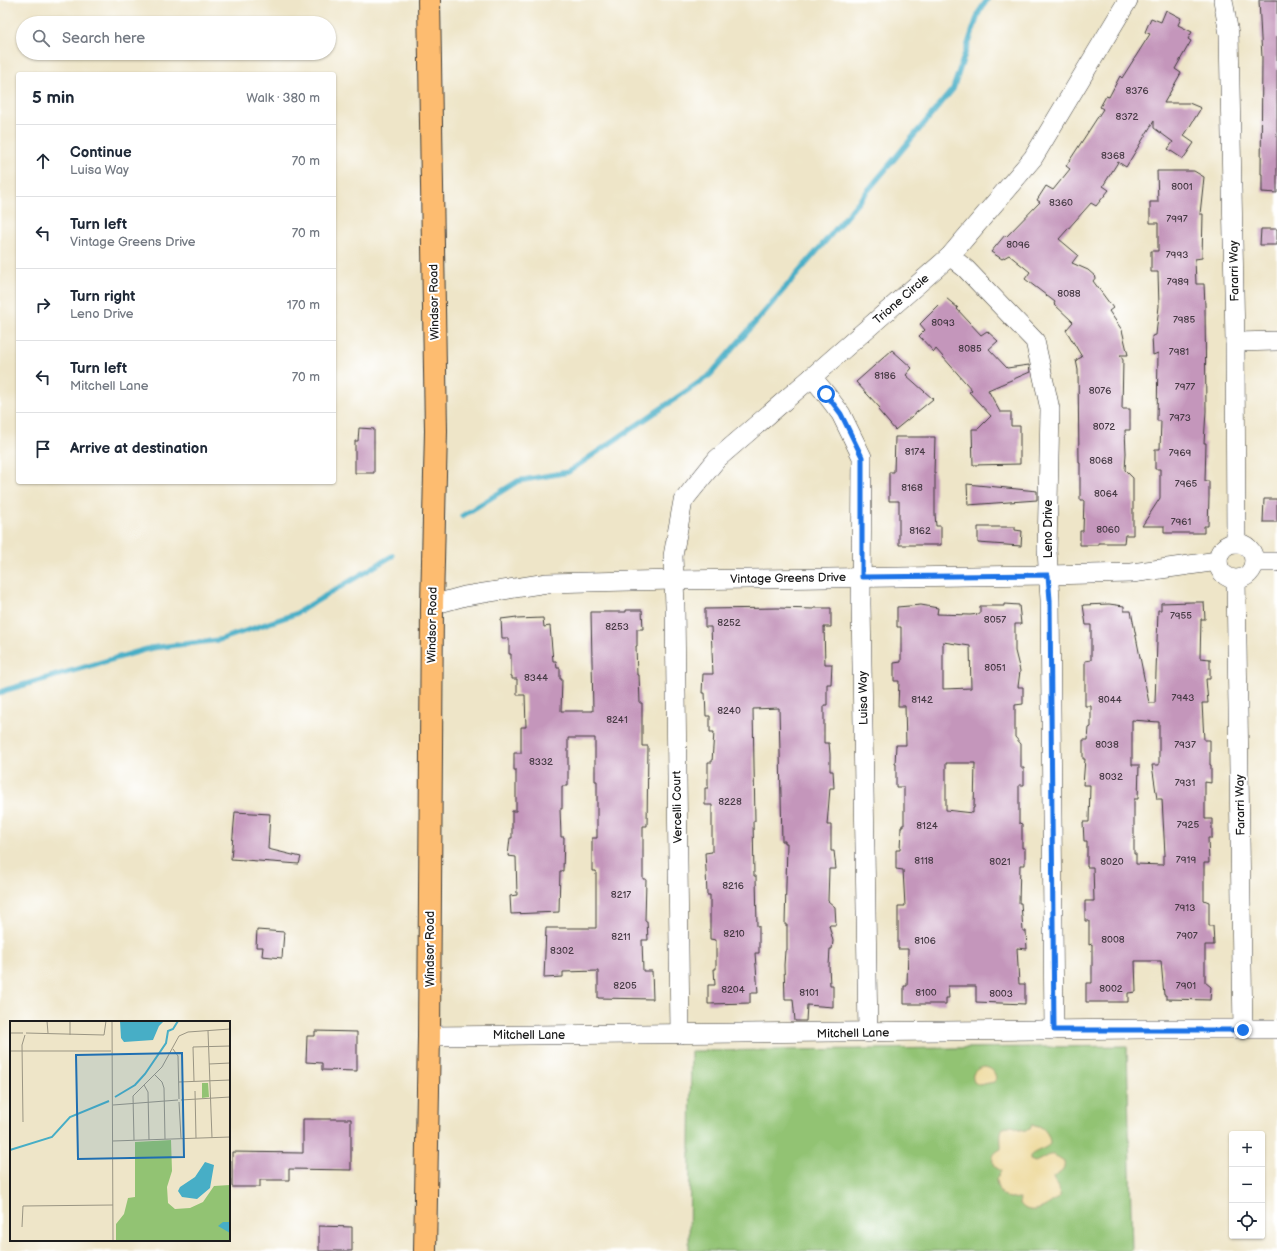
<!DOCTYPE html>
<meta charset="utf-8">
<style>
body{margin:0;font-family:"Balsamiq Sans",sans-serif;background:#f6f6f7;color:#1f2937}
.controls{position:absolute;right:12px;bottom:12px;display:grid;overflow:hidden;border-radius:4px;box-shadow:0 1px 3px #0004}
.controls button{width:36px;height:36px;display:grid;place-items:center;padding:0;border:0;border-bottom:1px solid #e0e1e3;background:#fff;color:#1f2937;font:20px sans-serif}
.stop{position:absolute;width:12px;height:12px;margin:-9px;border:3px solid #1a73e8;border-radius:50%;background:#fff}
.stop.end{background:#1a73e8;border-color:#fff;box-shadow:0 1px 4px #0008}
.list{margin:0;padding:0;list-style:none}
h2{display:flex;justify-content:space-between;align-items:center;height:52px;margin:0;padding:0 16px;font-size:17px}
h2 small{font-size:13px;font-weight:400;color:#747a83}
.list li{display:grid;grid-template-columns:26px 1fr auto;gap:12px;align-items:center;box-sizing:border-box;height:72px;padding:0 16px;border-top:1px solid #e0e1e3}
.list b{display:block;font-size:15px;white-space:nowrap}
.list p{margin:0;font-size:13px;white-space:nowrap;color:#747a83}
.list em{font-size:13px;font-style:normal;color:#747a83}
.icon{flex:none;width:22px;height:22px;fill:none;stroke:currentColor;stroke-width:2;stroke-linecap:round;stroke-linejoin:round}
.map{position:relative;flex:none;width:1277px;height:1251px;overflow:hidden}
.search{position:absolute;background:#fff;box-shadow:0 1px 3px #0004;left:16px;top:16px;width:320px;height:44px;display:flex;align-items:center;gap:10px;box-sizing:border-box;padding:0 14px;border-radius:22px;color:#747a83;font-size:15px}
.panel{position:absolute;background:#fff;box-shadow:0 1px 3px #0004;left:16px;top:72px;width:320px;height:412px;border-radius:4px}
.map>svg:first-child{display:block}
</style>
<div class="map">
<svg width="1277" height="1251" viewBox="0 0 1277 1251">
<rect width="100%" height="100%" fill="#fff"/>
<filter id="ink" filterUnits="userSpaceOnUse"><feTurbulence type="fractalNoise" baseFrequency=".025" numOctaves="2"/><feDisplacementMap in="SourceGraphic" scale="8" xChannelSelector="R" yChannelSelector="G"/><feConvolveMatrix kernelMatrix="1 2 1 2 8 2 1 2 1" color-interpolation-filters="sRGB"/></filter>
<filter id="wash" filterUnits="userSpaceOnUse"><feTurbulence type="fractalNoise" baseFrequency=".012" numOctaves="4" result="noise"/><feDisplacementMap in="SourceGraphic" scale="16" xChannelSelector="R" yChannelSelector="G"/><feGaussianBlur stdDeviation="0.9" result="paint"/><feColorMatrix in="noise" values="0 0 0 0 0 0 0 0 0 0 0 0 0 0 0 0 0 1.4 0 .05"/><feComposite in="paint" operator="in"/></filter>
<g filter="url(#wash)">
<rect width="100%" height="100%" fill="#eee5c8"/>
<polygon fill="#92c373" stroke="#577048" points="1127,1046 1132,1251 689,1251 691,1051"/>
<g fill="#eeda9e" stroke="#857b5d">
<path d="M984,1067C992,1068 995,1072 996,1079L994,1082L979,1085L974,1082C970,1073 976,1069 984,1067Z"/>
<path d="M1032,1125C1043,1124 1050,1135 1050,1144C1044,1150 1036,1150 1030,1156V1160L1035,1162C1050,1156 1048,1150 1064,1161C1066,1171 1060,1173 1053,1177C1054,1185 1061,1183 1059,1196C1051,1204 1034,1216 1023,1207C1020,1204 1019,1202 1020,1198C1016,1198 1014,1199 1010,1199C1000,1197 997,1188 996,1179L1001,1171L994,1166C991,1157 993,1153 1001,1149C1002,1142 997,1127 1008,1126C1017,1125 1021,1133 1030,1129Z"/>
</g>
<g fill="none" stroke-linecap="round" stroke-linejoin="round">
<g stroke="#47aec6" stroke-width="5.5">
<polyline points="462,516 518,481 568,472 710,375 823,244 953,89 979,12 987,0"/>
<polyline points="0,693 6,690 151,648 219,640 295,614 392,556"/>
</g>
</g>
<g id="blocks">
<g fill="#c496bb" fill-rule="evenodd">
<polygon points="1259,0 1277,0 1277,193 1262,192 1262,174 1261,174 1262,58"/>
<polygon points="1166,10 1181,18 1178,25 1192,32 1188,39 1191,41 1175,69 1181,73 1164,103 1189,103 1201,108 1184,136 1194,143 1183,159 1168,149 1173,142 1154,128 1154,121 1126,167 1118,162 1103,186 1109,190 1096,206 1091,203 1059,239 1078,255 1072,263 1088,270 1096,277 1093,281 1113,308 1109,311 1122,330 1128,355 1120,355 1123,360 1122,409 1130,409 1130,430 1125,430 1126,453 1125,470 1133,478 1133,535 1125,535 1124,543 1098,543 1098,545 1080,545 1080,531 1083,531 1084,500 1080,500 1080,463 1079,463 1078,370 1076,360 1082,357 1066,330 1073,322 1054,304 1055,302 1025,279 1030,272 1009,255 1002,259 991,252 1005,235 1006,237 1040,202 1037,200 1046,186 1053,190 1070,169 1066,166 1103,109 1100,107 1106,96 1109,97 1120,76 1122,78 1150,34 1145,32 1151,18 1161,22"/>
<polygon points="1157,171 1194,171 1204,177 1200,214 1203,214 1202,258 1195,259 1196,284 1204,284 1205,306 1206,411 1204,443 1206,443 1205,481 1209,481 1209,497 1208,526 1204,526 1204,533 1164,533 1164,526 1142,526 1160,498 1160,469 1155,469 1155,449 1160,449 1161,421 1157,421 1158,353 1153,355 1152,336 1156,335 1159,306 1158,272 1151,272 1151,251 1158,251 1158,223 1150,223 1150,202 1158,202"/>
<polygon points="1261,229 1277,229 1277,245 1260,245"/>
<polygon points="946,298 958,308 957,309 981,335 987,331 998,341 989,349 1007,368 1029,365 1030,372 988,390 1000,412 1011,412 1011,426 1020,426 1020,464 973,465 972,429 978,429 991,416 969,392 972,390 936,349 934,352 919,336 925,330 920,324"/>
<polygon points="892,350 912,368 906,375 933,399 895,430 878,410 880,408 856,382"/>
<polygon points="359,428 374,429 374,473 355,473 355,441 358,441"/>
<polygon points="895,437 935,437 934,473 935,473 935,514 936,526 941,526 941,545 899,545 899,501 889,501 889,472 894,472"/>
<polygon points="967,484 1037,491 1037,500 968,505"/>
<polygon points="1264,499 1277,499 1277,522 1263,522"/>
<polygon points="978,527 1015,527 1015,530 1022,531 1021,546 978,543"/>
<path d="M1192,602H1204L1205,619H1201L1200,658L1210,659V679H1206L1208,703H1202L1204,740H1210V765H1211V783L1205,782V819H1212V838H1208L1209,863H1204V900L1209,902V926H1213L1214,945H1205V982L1211,987L1210,1000L1166,999V995H1164L1161,961H1135L1136,992L1128,993V1002H1086V983H1092V944L1089,945V921H1085V901H1094L1093,867H1087V841H1084L1083,822H1089L1090,785H1083L1085,759H1083V740H1088L1089,728L1091,727V706H1085V661L1091,660V625H1086L1083,605L1109,604L1124,606V611H1131L1149,703H1155L1158,610H1161V603ZM1132,720L1159,722V765H1152L1157,799H1162L1165,855H1163V865L1136,864V854H1134V799H1138L1139,765H1132Z"/>
<path d="M1004,604L1019,605L1021,624H1015V651L1020,671L1018,687H1023V704L1015,705V737L1021,744V768H1024V785H1019V823L1022,824V848H1025V865H1020L1019,903H1021L1023,931H1026L1027,949L1017,948L1019,984H1025V1004L976,1002V986H948L949,998H946V1004H904V986H907L908,949H898V906H905L903,870L896,869V850H900L901,827H902V825H904V787H896V764H895L896,745H906L905,706H898L899,681H894V663L901,662V627H897V607L921,605L938,608L937,614L970,615L980,614V606H1004ZM943,642L970,646L971,688L943,689ZM946,763H975L974,808H973V813L946,810Z"/>
<polygon points="778,608 814,609 814,608 831,608 831,627 824,627 825,664 832,664 831,684 827,684 827,705 824,705 824,743 829,743 830,754 830,771 833,771 834,788 830,788 827,825 831,825 831,851 834,851 836,869 829,869 828,901 835,907 836,925 829,925 833,941 832,949 830,949 829,966 830,985 833,985 833,1007 807,1005 806,1021 795,1021 793,999 785,999 784,965 785,951 787,950 787,925 785,925 787,843 785,843 785,841 782,841 779,708 753,709 755,821 753,821 754,876 756,876 757,926 759,926 759,953 755,953 758,993 750,993 750,1003 708,1004 708,985 715,985 714,969 716,969 716,940 710,939 710,895 707,895 706,870 705,853 712,852 712,805 705,805 705,788 708,788 708,762 712,762 714,732 710,732 710,716 706,716 705,693 702,693 703,674 713,674 711,627 705,627 705,609"/>
<polygon points="626,610 642,610 643,629 637,629 637,646 636,646 637,675 639,675 640,703 642,703 642,746 648,746 647,826 643,826 643,879 646,879 645,921 647,921 648,940 642,940 643,971 652,971 653,999 598,998 598,971 563,972 563,977 544,978 546,928 596,928 596,871 592,871 592,838 597,838 597,781 595,781 595,738 568,738 568,786 562,786 562,809 560,809 561,837 564,837 563,871 560,871 559,912 511,914 510,896 517,895 516,857 508,856 510,838 512,838 512,811 516,811 516,770 514,770 514,753 521,753 521,727 526,727 525,695 517,695 517,679 512,679 512,676 511,676 511,654 509,654 509,638 502,638 501,619 517,617 517,619 543,618 544,627 550,626 553,661 556,661 557,668 560,668 560,679 562,679 561,711 593,711 591,612 626,612"/>
<polygon points="235,812 270,814 268,849 301,857 299,864 231,859"/>
<polygon points="257,930 284,932 282,958 262,956 263,947 256,947"/>
<polygon points="315,1031 357,1032 357,1071 322,1070 322,1063 306,1062 307,1036 315,1036"/>
<polygon points="303,1119 351,1119 351,1170 289,1169 289,1180 260,1180 260,1187 232,1187 232,1152 303,1153"/>
<polygon points="319,1226 352,1227 352,1251 319,1251"/>
</g>
</g>
</g>
<g filter="url(#ink)">
<use href="#blocks" fill-opacity="0" stroke="#3c3a36" stroke-width="1"/>
<g fill="none" stroke-linecap="round" stroke-linejoin="round">
<g stroke="#3c3a36" stroke-width="20">
<g id="minor">
<polyline points="1223,0 1229,34 1235,342 1236,543"/>
<polyline points="950,256 966,269 1035,341 1050,409 1047,550 1050,600 1054,1030"/>
<polyline points="1235,342 1277,341"/>
<polyline points="812,377 826,394 841,414 862,457 861,604 868,1033"/>
<circle cx="1236" cy="561" r="18"/>
<polyline points="1254,562 1277,562"/>
<polyline points="1236,580 1243,1030"/>
<polyline points="432,605 465,596 547,583 673,580 1048,575 1132,573 1218,561"/>
<polyline points="680,1034 675,606 673,556 683,501 717,459 812,377 950,256 1033,158 1128,0"/>
<polyline points="429,1036 1142,1029 1277,1029"/>
</g>
</g>
<g stroke="#3c3a36" stroke-width="24">
<polyline id="major" points="425,1251 429,1036 432,605 436,431 429,0"/>
</g>
<use href="#minor" stroke="#fff" stroke-width="19"/>
<use href="#major" stroke="#fdbc70" stroke-width="22"/>
</g>
</g>
<g fill="none" stroke-linecap="round" stroke-linejoin="round" filter="url(#ink)">
<polyline stroke="#1a73e8" stroke-width="5" points="826,394 841,414 862,457 862,577 1048,575 1050,600 1054,1030 1243,1030"/>
</g>
<g text-anchor="middle" stroke-width="4" stroke-linejoin="round" paint-order="stroke">
<g font-size="10" fill="#463a44">
<text x="1137" y="94">8376</text>
<text x="1127" y="120">8372</text>
<text x="1113" y="159">8368</text>
<text x="1182" y="190">8001</text>
<text x="1061" y="206">8360</text>
<text x="1177" y="222">7997</text>
<text x="1018" y="248">8096</text>
<text x="1177" y="258">7993</text>
<text x="1178" y="285">7989</text>
<text x="1069" y="297">8088</text>
<text x="1184" y="323">7985</text>
<text x="943" y="326">8093</text>
<text x="970" y="352">8085</text>
<text x="1179" y="355">7981</text>
<text x="885" y="379">8186</text>
<text x="1185" y="390">7977</text>
<text x="1100" y="394">8076</text>
<text x="1180" y="421">7973</text>
<text x="1104" y="430">8072</text>
<text x="915" y="455">8174</text>
<text x="1180" y="456">7969</text>
<text x="1101" y="464">8068</text>
<text x="1186" y="487">7965</text>
<text x="912" y="491">8168</text>
<text x="1106" y="497">8064</text>
<text x="1181" y="525">7961</text>
<text x="1108" y="533">8060</text>
<text x="920" y="534">8162</text>
<text x="1181" y="619">7955</text>
<text x="995" y="623">8057</text>
<text x="729" y="626">8252</text>
<text x="617" y="630">8253</text>
<text x="995" y="671">8051</text>
<text x="536" y="681">8344</text>
<text x="1183" y="701">7943</text>
<text x="922" y="703">8142</text>
<text x="1110" y="703">8044</text>
<text x="729" y="714">8240</text>
<text x="617" y="723">8241</text>
<text x="1107" y="748">8038</text>
<text x="1185" y="748">7937</text>
<text x="541" y="765">8332</text>
<text x="1111" y="780">8032</text>
<text x="1185" y="786">7931</text>
<text x="730" y="805">8228</text>
<text x="1188" y="828">7925</text>
<text x="927" y="829">8124</text>
<text x="1186" y="863">7919</text>
<text x="924" y="864">8118</text>
<text x="1000" y="865">8021</text>
<text x="1112" y="865">8020</text>
<text x="733" y="889">8216</text>
<text x="621" y="898">8217</text>
<text x="1185" y="911">7913</text>
<text x="734" y="937">8210</text>
<text x="1187" y="939">7907</text>
<text x="621" y="940">8211</text>
<text x="1113" y="943">8008</text>
<text x="925" y="944">8106</text>
<text x="562" y="954">8302</text>
<text x="625" y="989">8205</text>
<text x="1186" y="989">7901</text>
<text x="1111" y="992">8002</text>
<text x="733" y="993">8204</text>
<text x="809" y="996">8101</text>
<text x="926" y="996">8100</text>
<text x="1001" y="997">8003</text>
</g>
<g font-size="12" fill="#1c1c1c" stroke="#fff">
<text transform="translate(1234 271) rotate(-91)" y="4">Fararri Way</text>
<text transform="translate(901 299) rotate(-41)" y="4">Trione Circle</text>
<text transform="translate(434 302) rotate(-91)" y="4">Windsor Road</text>
<text transform="translate(1048 529) rotate(-90)" y="4">Leno Drive</text>
<text transform="translate(788 578) rotate(-1)" y="4">Vintage Greens Drive</text>
<text transform="translate(432 625) rotate(-89)" y="4">Windsor Road</text>
<text transform="translate(863 698) rotate(-91)" y="4">Luisa Way</text>
<text transform="translate(1240 805) rotate(-91)" y="4">Fararri Way</text>
<text transform="translate(677 807) rotate(-91)" y="4">Vercelli Court</text>
<text transform="translate(430 949) rotate(-90)" y="4">Windsor Road</text>
<text transform="translate(853 1033) rotate(-1)" y="4">Mitchell Lane</text>
<text x="529" y="1039">Mitchell Lane</text>
</g>
</g>
<g transform="translate(10 1021)">
<rect width="220" height="220" fill="#eee5c8"/>
<path d="M192,62H198L199,76L192,77ZM161,119L162,150L157,166L158,182L165,188L180,187L193,181L204,165L220,164V220H106V203L114,193L118,177L125,176V121Z" fill="#92c373"/>
<path d="M110,0H154L149,5L143,19L114,21L111,17ZM195,141L204,144L200,167L187,178L172,176L168,170L170,166L185,156ZM213,201H220V212L208,205Z" fill="#47aec6"/>
<path fill="none" stroke="#47aec6" stroke-width="2" d="M105,76L125,64L135,53L156,22L158,10L163,8L168,0M0,129L42,116L60,96L99,80"/>
<path fill="none" stroke="#9a9583" stroke-width="1" d="M37,0L38,12M102,0L103,220M198,10L202,117M0,12H13M16,12L94,14L96,0M60,14V0M163,28L168,35L169,78M0,30H101M199,43L220,42M145,54L152,61L154,67L155,118M184,60L183,26L220,25M169,61L220,59M134,64L138,71L139,119M185,70L186,117M171,79L220,76M169,81L171,117M103,84L168,79M13,101L12,24L15,14M124,119L123,75L152,46L169,15L178,11L220,8M103,120L220,116M12,206L13,185L103,184"/>
<path fill="#1f6fb2" fill-opacity="0.15" stroke="#1f6fb2" stroke-width="2" d="M172,32L174,136L68,138L66,34Z"/>
<rect width="220" height="220" fill="none" stroke="#1c1c1c" stroke-width="2"/>
</g>
</svg>
<div class="controls">
<button>+</button>
<button>−</button>
<button><svg class="icon" aria-label="locate" viewBox="0 0 24 24"><circle cx="12" cy="12" r="6"/><path d="M12 2v4M12 18v4M2 12h4M18 12h4"/></svg></button>
</div>
<div class="stop" style="left:826px;top:394px"></div>
<div class="stop end" style="left:1243px;top:1030px"></div>
<div class="search"><svg class="icon" aria-label="search" viewBox="0 0 24 24"><circle cx="10" cy="10" r="6"/><path d="M15 15l6 6"/></svg>Search here</div>
<section class="panel">
<h2>5 min<small>Walk · 380 m</small></h2>
<ul class="list">
<li><svg class="icon" aria-label="ahead" viewBox="0 0 24 24"><path d="M12 20V5M6 11l6-6 6 6"/></svg><div><b>Continue</b><p>Luisa Way</p></div><em>70 m</em></li>
<li><svg class="icon" aria-label="left" viewBox="0 0 24 24"><path d="M17 20v-9H6M10 6l-5 5 5 5"/></svg><div><b>Turn left</b><p>Vintage Greens Drive</p></div><em>70 m</em></li>
<li><svg class="icon" aria-label="right" viewBox="0 0 24 24"><path d="M7 20v-9h11M14 6l5 5-5 5"/></svg><div><b>Turn right</b><p>Leno Drive</p></div><em>170 m</em></li>
<li><svg class="icon" aria-label="left" viewBox="0 0 24 24"><path d="M17 20v-9H6M10 6l-5 5 5 5"/></svg><div><b>Turn left</b><p>Mitchell Lane</p></div><em>70 m</em></li>
<li><svg class="icon" aria-label="arrive" viewBox="0 0 24 24"><path d="M6 21V4h12l-3 4 3 4H6"/></svg><div><b>Arrive at destination</b></div></li>
</ul>
</section>
</div>
